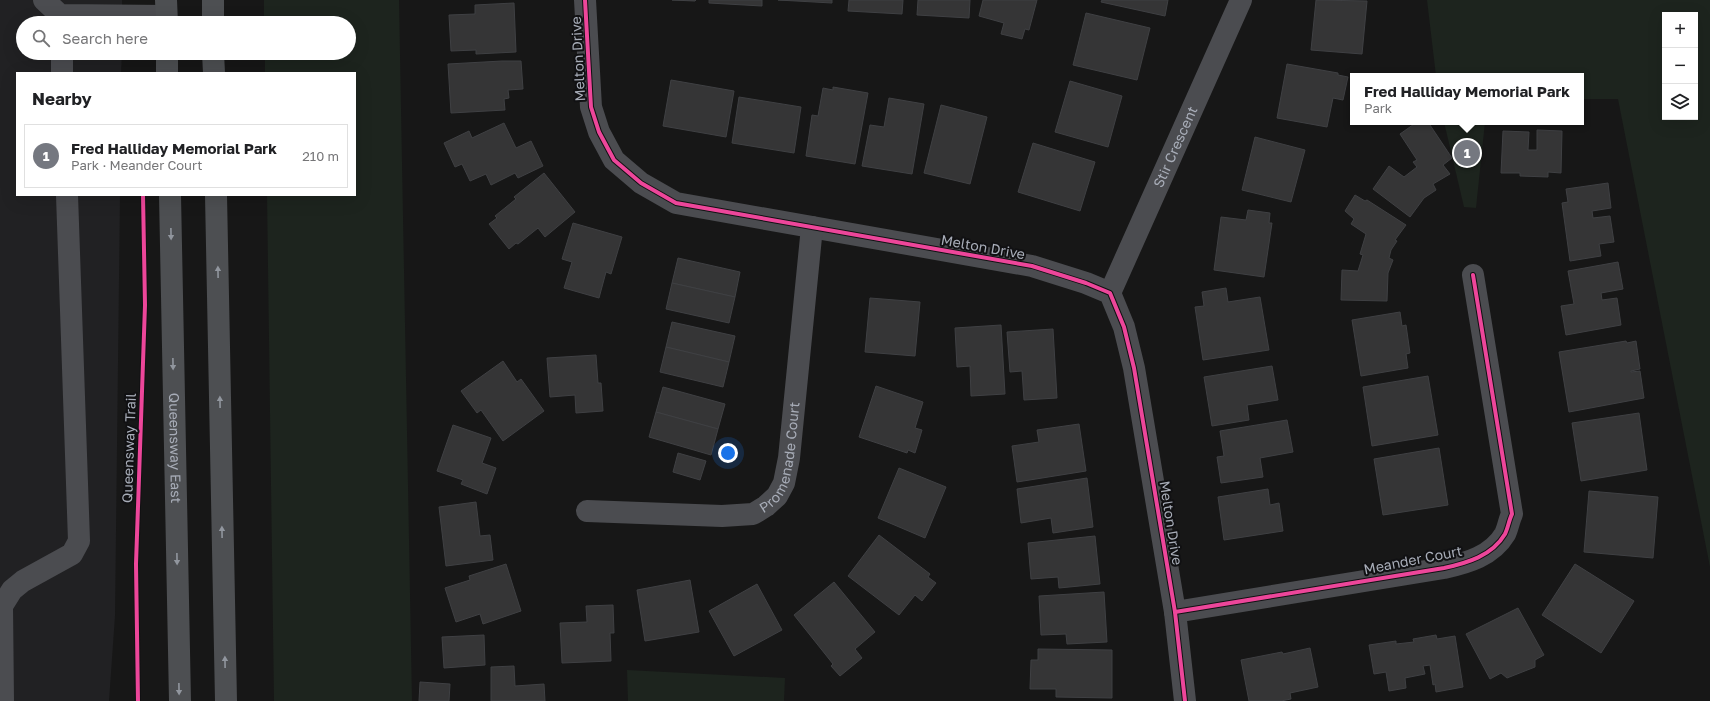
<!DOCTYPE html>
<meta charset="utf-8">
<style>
body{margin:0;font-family:"Golos Text",sans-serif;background:#f2f2f2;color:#202124}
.controls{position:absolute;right:12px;top:12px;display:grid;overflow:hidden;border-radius:0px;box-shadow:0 4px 16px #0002}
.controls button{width:36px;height:36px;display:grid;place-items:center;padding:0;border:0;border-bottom:1px solid #e0e0e0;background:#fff;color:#202124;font:20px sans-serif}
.you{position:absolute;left:728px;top:453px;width:14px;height:14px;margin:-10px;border:3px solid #fff;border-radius:50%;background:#1a73e8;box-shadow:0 0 0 6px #1a73e833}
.badge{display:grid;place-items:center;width:26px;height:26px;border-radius:50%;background:#757880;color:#fff;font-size:13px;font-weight:700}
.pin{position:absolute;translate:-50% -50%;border:2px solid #fff;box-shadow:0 1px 4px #0006}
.popup{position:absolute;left:1350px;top:73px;width:234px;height:52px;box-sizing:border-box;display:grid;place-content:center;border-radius:0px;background:#fff;filter:drop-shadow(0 1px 3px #0005);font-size:13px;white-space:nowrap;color:#757577}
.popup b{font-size:15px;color:#202124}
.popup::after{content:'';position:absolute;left:50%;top:100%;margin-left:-8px;border:8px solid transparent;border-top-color:#fff}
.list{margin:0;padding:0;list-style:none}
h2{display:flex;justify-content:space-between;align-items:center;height:52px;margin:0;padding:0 16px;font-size:17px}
h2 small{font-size:13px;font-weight:400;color:#757577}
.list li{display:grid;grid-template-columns:26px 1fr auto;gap:12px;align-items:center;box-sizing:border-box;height:64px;margin:0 8px 8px;padding:0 8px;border:1px solid #e0e0e0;border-radius:0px}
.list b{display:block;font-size:15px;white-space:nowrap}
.list p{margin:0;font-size:13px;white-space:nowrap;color:#757577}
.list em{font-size:13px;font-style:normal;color:#757577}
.icon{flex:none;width:22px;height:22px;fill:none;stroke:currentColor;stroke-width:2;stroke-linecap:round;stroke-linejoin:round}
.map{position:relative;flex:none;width:1710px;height:701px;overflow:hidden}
.search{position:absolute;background:#fff;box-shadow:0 4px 16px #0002;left:16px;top:16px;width:340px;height:44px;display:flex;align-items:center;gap:10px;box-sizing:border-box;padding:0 14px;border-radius:22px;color:#757577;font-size:15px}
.panel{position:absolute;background:#fff;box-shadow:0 4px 16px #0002;left:16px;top:72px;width:340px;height:124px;border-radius:0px}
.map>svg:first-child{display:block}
</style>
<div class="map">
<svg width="1710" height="701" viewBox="0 0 1710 701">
<rect width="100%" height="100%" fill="#171717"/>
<polygon fill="#212123" points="0,0 122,0 122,23 23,23 23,53 122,53 121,73 17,73 17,195 120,195 115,616 109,701 0,701"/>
<g fill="#1d241e" fill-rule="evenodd">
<polygon points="264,0 399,0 412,701 274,701 267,195 355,195 355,73 265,73 265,53 349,53 349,23 264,23"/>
<path d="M1427,0H1710V567L1618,99H1581V76H1436ZM1665,15H1695V117H1665Z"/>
<polygon points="1444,122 1485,122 1476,208 1464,207"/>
<polygon points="627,670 785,678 784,701 628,701"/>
</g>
<g fill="#353536" stroke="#3f4043">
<polygon points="672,0 696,0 695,1"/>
<polygon points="709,0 762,0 762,6 709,3"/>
<polygon points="778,0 832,0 832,3"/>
<polygon points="849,0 903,0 902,14 848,11"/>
<polygon points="918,0 970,0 969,18 917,15"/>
<polygon points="983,0 1037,0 1029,30 1025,29 1022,39 1001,34 1004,23 979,16"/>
<polygon points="1102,0 1168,0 1165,16 1101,2"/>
<polygon points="1316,0 1367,1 1362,54 1311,50"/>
<polygon points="514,3 516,52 476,54 476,50 451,51 449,15 475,14 475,5"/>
<polygon points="1086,13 1150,28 1137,80 1073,65"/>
<polygon points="502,61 521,61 523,89 508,90 509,98 504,99 505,110 451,113 448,64"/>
<polygon points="1287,64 1338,73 1338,75 1348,77 1343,100 1333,98 1327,127 1277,118"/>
<polygon points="671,80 734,91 726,137 663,126"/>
<polygon points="1070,81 1122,96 1108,147 1055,132"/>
<polygon points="833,87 868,93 855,164 806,156 812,115 818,116 823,88 833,90"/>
<polygon points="739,97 801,107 794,153 732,143"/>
<polygon points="889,98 924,104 912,174 862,166 870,125 884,127"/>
<polygon points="941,105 987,117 970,184 924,173"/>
<polygon points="1417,122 1428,122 1452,158 1443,165 1450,174 1433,184 1436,190 1424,198 1410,217 1373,189 1389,166 1404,177 1417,167 1413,162 1417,160 1400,134"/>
<polygon points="504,123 516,148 531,141 543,166 518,178 515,173 491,185 486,174 470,181 462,164 455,167 444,143 469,131 472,138"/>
<polygon points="1537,130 1562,131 1561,173 1548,172 1548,177 1520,176 1520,173 1501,173 1503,131 1529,132 1528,150 1537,150"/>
<polygon points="1255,137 1305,150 1291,202 1242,190"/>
<polygon points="1033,143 1095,162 1080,211 1018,192"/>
<polygon points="544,173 575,212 545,237 538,228 518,244 516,243 509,249 489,224 497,218 495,216 516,199 514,197"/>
<polygon points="1608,183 1611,208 1592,211 1593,218 1610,216 1614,242 1599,244 1601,256 1570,261 1562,203 1568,202 1566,189"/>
<polygon points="1355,195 1365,201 1367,200 1406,225 1395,240 1397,241 1391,250 1389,258 1393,260 1388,273 1387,301 1341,300 1342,270 1358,271 1363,255 1360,254 1366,234 1351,224 1354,219 1345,211"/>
<polygon points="1248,210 1270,213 1269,223 1272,223 1264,277 1214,270 1221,217 1246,220"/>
<polygon points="573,223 622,237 611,274 606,272 599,298 564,288 572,262 562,259"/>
<polygon points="678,258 740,272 735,297 672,283"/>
<polygon points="1618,262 1623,289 1601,293 1602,300 1617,298 1621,325 1566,335 1561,306 1574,304 1568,271"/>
<polygon points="672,283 735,297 729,323 666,309"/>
<polygon points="1226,288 1228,302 1260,297 1269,350 1203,360 1195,307 1204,306 1202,292"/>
<polygon points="870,298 920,302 915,356 865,352"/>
<polygon points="1400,312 1402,326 1406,325 1410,353 1406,354 1408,368 1361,376 1352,320"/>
<polygon points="672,322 735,336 729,362 666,347"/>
<polygon points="1001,325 1005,394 971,396 970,366 957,367 955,328"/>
<polygon points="1053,329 1057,398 1024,400 1022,371 1010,372 1007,332"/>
<polygon points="1626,341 1627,343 1636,341 1640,369 1631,371 1631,372 1640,371 1644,398 1569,412 1559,352"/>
<polygon points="666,347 729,362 723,387 660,372"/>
<polygon points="596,355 598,383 601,383 603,411 576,413 575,395 550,397 547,358"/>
<polygon points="503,361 517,382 521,379 544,411 503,441 481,410 477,413 461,391"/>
<polygon points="1272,366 1278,400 1247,405 1249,420 1212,426 1204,377"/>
<polygon points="1428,376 1438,435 1372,446 1363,387"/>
<polygon points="876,386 923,402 915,428 922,430 915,453 908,450 907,453 859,437"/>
<polygon points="663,387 725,404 718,429 656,412"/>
<polygon points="656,412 718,429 711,455 649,437"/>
<polygon points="1639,413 1647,470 1581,481 1572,423"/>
<polygon points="1287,420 1293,452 1260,458 1263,477 1221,483 1217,457 1224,456 1220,431"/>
<polygon points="1079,424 1086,471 1017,482 1012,446 1039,442 1037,430"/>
<polygon points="453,425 491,438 482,463 496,468 487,494 461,484 463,480 437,471"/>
<polygon points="1439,448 1448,505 1383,515 1374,459"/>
<polygon points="678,453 706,461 700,480 673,472"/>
<polygon points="899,468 946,487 925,538 878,518"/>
<polygon points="1087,478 1093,527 1053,533 1051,518 1021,523 1017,489"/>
<polygon points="1268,489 1270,505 1279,503 1283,531 1224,540 1218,497"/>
<polygon points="1589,491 1658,497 1653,558 1584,552"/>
<polygon points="476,502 480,536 490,535 493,560 446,566 439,507"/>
<polygon points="879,535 930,574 928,577 936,583 922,601 915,595 899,615 848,576"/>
<polygon points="1095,536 1100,584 1059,588 1058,577 1031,579 1028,543"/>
<polygon points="506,564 521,611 483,624 480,614 456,622 445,588 470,580 469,576"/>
<polygon points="1575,564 1634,601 1601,653 1542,615"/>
<polygon points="690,580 699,632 645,641 637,590"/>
<polygon points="834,582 875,632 855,649 862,658 840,676 831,666 833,664 794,615"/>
<polygon points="757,584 782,630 734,656 709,611"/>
<polygon points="1104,592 1107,642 1067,644 1066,634 1041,635 1039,596"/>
<polygon points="613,605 614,633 610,633 611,661 562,663 560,623 587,622 586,606"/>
<polygon points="1518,608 1544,655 1535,660 1535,667 1507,678 1501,673 1490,679 1466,634"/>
<polygon points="484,635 485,665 444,668 442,637"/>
<polygon points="1436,635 1437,639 1455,636 1463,687 1436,692 1435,684 1433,685 1430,665 1423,666 1425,674 1405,678 1406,688 1389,691 1386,672 1374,674 1369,645 1396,641 1396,644 1414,642 1413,639"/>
<polygon points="1310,648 1318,687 1290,693 1291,699 1281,701 1249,701 1241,660 1282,652 1283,654"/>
<polygon points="1038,649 1112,650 1112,698 1056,697 1056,689 1030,689 1031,660 1038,660"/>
<polygon points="514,666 515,686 544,684 545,701 491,701 491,667"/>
<polygon points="420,682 450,684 449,701 419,701"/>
</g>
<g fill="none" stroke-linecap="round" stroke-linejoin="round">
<g stroke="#4b4c50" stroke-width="22">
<polyline points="44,0 60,15 166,16"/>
<polyline points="585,0 591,107 599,132 614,160 641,183 676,203 1032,266 1086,283 1110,293 1124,327 1134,368 1175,612 1185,701"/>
<polyline points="62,53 62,73"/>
<path id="s1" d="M1110,293L1241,0"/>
<path id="s2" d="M587,511L722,516L753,514L766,506L777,496L784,483L789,458L812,227"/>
<path d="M1175,612L1444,568C1467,563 1492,556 1505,534C1508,528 1509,520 1512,514L1473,275"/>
<polyline points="3,701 2,606 12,590 23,581 72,554 79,541 67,195"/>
</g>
<g stroke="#4d4f52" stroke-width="22">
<polyline points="166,0 167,23"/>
<polyline points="213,0 213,23"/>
<polyline points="167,53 167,73"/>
<polyline points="213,53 214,73"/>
<path id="s3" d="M170,195L180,701"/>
<polyline points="216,195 226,701"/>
</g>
<g stroke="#111113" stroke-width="6">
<g id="cycleway">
<polyline points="585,0 591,107 599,132 614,160 641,183 676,203 1032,266 1086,283 1110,293 1124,327 1134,368 1175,612 1185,701"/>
<path d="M1175,612L1444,568C1467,563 1492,556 1505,534C1508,528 1509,520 1512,514L1473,275"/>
<polyline points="138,701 136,564 145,305 143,195"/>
</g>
</g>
<use href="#cycleway" stroke="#ed469a" stroke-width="4"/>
</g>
<defs><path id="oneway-solid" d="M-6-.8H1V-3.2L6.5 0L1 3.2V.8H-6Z"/></defs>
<g fill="#91969e">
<use href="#oneway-solid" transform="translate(171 234) rotate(89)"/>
<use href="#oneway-solid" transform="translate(218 272) rotate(-91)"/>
<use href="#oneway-solid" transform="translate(173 364) rotate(89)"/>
<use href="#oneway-solid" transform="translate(220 402) rotate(-91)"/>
<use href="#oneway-solid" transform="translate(222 532) rotate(-91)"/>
<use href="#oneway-solid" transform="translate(177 559) rotate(89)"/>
<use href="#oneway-solid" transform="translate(225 662) rotate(-91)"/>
<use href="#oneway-solid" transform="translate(179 689) rotate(89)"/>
</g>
<g text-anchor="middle" stroke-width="4" stroke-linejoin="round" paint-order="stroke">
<g font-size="14" fill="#a8adb8" stroke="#111113">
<text transform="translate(578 59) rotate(-93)" y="5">Melton Drive</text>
<text dy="5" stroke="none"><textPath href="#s1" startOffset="160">Stir Crescent</textPath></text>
<text transform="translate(983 247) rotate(10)" y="5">Melton Drive</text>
<text transform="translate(129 448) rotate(-88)" y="5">Queensway Trail</text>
<text dy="5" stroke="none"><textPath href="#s3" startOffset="253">Queensway East</textPath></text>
<text dy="5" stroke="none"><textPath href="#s2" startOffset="234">Promenade Court</textPath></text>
<text transform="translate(1171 523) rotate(81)" y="5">Melton Drive</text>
<text transform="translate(1413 560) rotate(-11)" y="5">Meander Court</text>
</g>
</g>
</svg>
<div class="controls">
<button>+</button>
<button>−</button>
<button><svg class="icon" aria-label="layers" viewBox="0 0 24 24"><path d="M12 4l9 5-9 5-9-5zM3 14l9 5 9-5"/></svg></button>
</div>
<div class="you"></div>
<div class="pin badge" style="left:1467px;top:153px">1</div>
<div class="popup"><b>Fred Halliday Memorial Park</b>Park</div>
<div class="search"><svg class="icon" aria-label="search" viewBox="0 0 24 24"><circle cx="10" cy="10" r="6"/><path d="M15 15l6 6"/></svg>Search here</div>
<section class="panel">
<h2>Nearby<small></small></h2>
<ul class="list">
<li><span class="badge">1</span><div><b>Fred Halliday Memorial Park</b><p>Park · Meander Court</p></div><em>210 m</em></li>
</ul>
</section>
</div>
